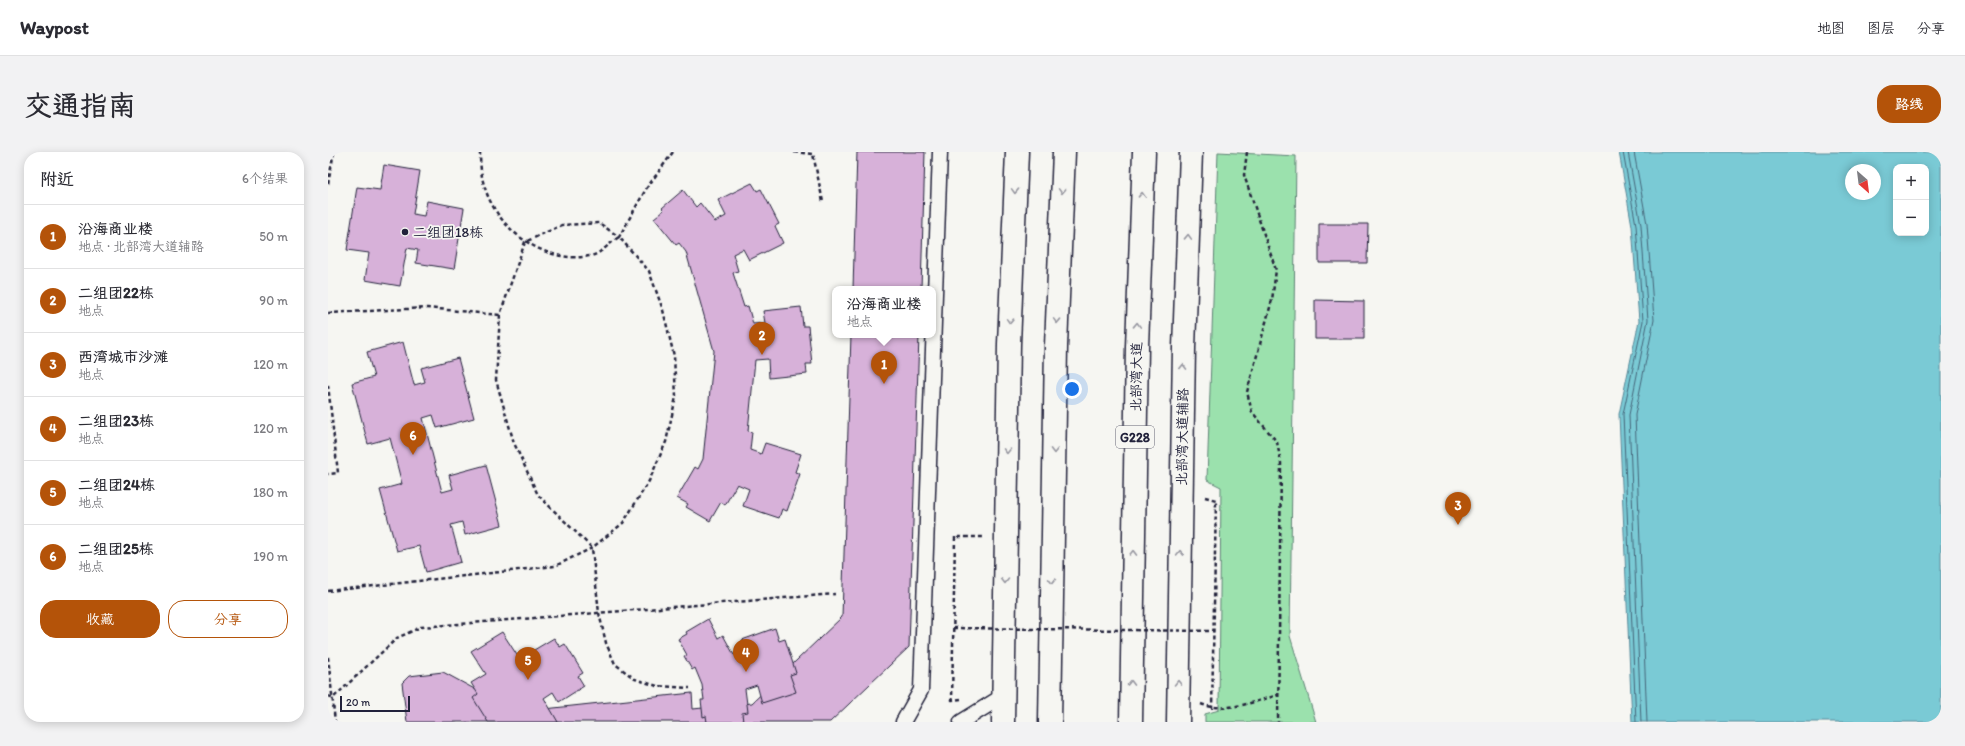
<!DOCTYPE html>
<html lang="zh">
<meta charset="utf-8">
<style>
body{margin:0;font-family:Itim,"LXGW WenKai TC",sans-serif;background:#f2f2f3;color:#2b2b33}
.controls{position:absolute;right:12px;top:12px;display:grid;overflow:hidden;border-radius:8px;box-shadow:0 2px 10px #0003}
.controls button{width:36px;height:36px;display:grid;place-items:center;padding:0;border:0;border-bottom:1px solid #e1e1e2;background:#fff;color:#2b2b33;font:20px sans-serif}
.compass{position:absolute;left:1517px;top:12px;width:36px;height:36px;border-radius:50%;background:#fff;box-shadow:0 2px 10px #0003;rotate:152deg}
.scale{position:absolute;left:12px;bottom:10px;width:70px;box-sizing:border-box;padding-left:4px;border:2px solid #22223b;border-top:0;font-size:11px;line-height:14px;white-space:nowrap;color:#22223b;-webkit-text-stroke:3px #f6f6f2;paint-order:stroke}
.you{position:absolute;left:744px;top:237px;width:14px;height:14px;margin:-10px;border:3px solid #fff;border-radius:50%;background:#1a73e8;box-shadow:0 0 0 6px #1a73e833}
.badge{display:grid;place-items:center;width:26px;height:26px;border-radius:50%;background:#b45309;color:#fff;font-size:13px;font-weight:700}
.pin{position:absolute;translate:-50% -33px;filter:drop-shadow(0 1px 2px #0008)}
.pin::after{content:'';position:absolute;top:21px;width:14px;height:12px;background:inherit;clip-path:polygon(0 0,100% 0,50% 100%)}
.popup{position:absolute;left:504px;top:134px;width:104px;height:52px;box-sizing:border-box;display:grid;place-content:center;border-radius:8px;background:#fff;filter:drop-shadow(0 1px 3px #0005);font-size:13px;white-space:nowrap;color:#7c7c81}
.popup b{font-size:15px;color:#2b2b33}
.popup::after{content:'';position:absolute;left:50%;top:100%;margin-left:-8px;border:8px solid transparent;border-top-color:#fff}
.list{margin:0;padding:0;list-style:none}
h2{display:flex;justify-content:space-between;align-items:center;height:52px;margin:0;padding:0 16px;font-size:17px}
h2 small{font-size:13px;font-weight:400;color:#7c7c81}
.list li{display:grid;grid-template-columns:26px 1fr auto;gap:12px;align-items:center;box-sizing:border-box;height:64px;padding:0 16px;border-top:1px solid #e1e1e2}
.list b{display:block;font-size:15px;white-space:nowrap}
.list p{margin:0;font-size:13px;white-space:nowrap;color:#7c7c81}
.list em{font-size:13px;font-style:normal;color:#7c7c81}
.actions{display:flex;gap:8px;padding:12px 16px}
.actions a{flex:1;padding:9px 0;border:1px solid #b45309;border-radius:16px;text-align:center;font-size:14px;color:#b45309}
.actions .main{background:#b45309;color:#fff}
.map{position:relative;flex:none;width:1613px;height:570px;overflow:hidden;border-radius:16px}
header{display:flex;align-items:center;gap:24px;box-sizing:border-box;height:56px;padding:0 20px;background:#fff;border-bottom:1px solid #e1e1e2}
header strong{font-size:19px}
nav{display:flex;gap:22px;margin-inline-start:auto;font-size:14px}
.intro{display:flex;align-items:center;justify-content:space-between;box-sizing:border-box;height:96px;padding:0 24px}
h1{margin:0;font-size:28px}
.button{padding:10px 18px;border-radius:16px;background:#b45309;color:#fff;font-size:14px;font-weight:700}
main{display:flex;gap:24px;padding:0 24px}
aside{flex:1;background:#fff;border-radius:16px;box-shadow:0 2px 10px #0003}
.map>svg:first-child{display:block}
</style>
<header>
<strong>Waypost</strong>
<nav><a>地图</a><a>图层</a><a>分享</a></nav>
</header>
<div class="intro"><h1>交通指南</h1><a class="button">路线</a></div>
<main>
<aside>
<h2>附近<small>6个结果</small></h2>
<ul class="list">
<li><span class="badge">1</span><div><b>沿海商业楼</b><p>地点 · 北部湾大道辅路</p></div><em>50 m</em></li>
<li><span class="badge">2</span><div><b>二组团22栋</b><p>地点</p></div><em>90 m</em></li>
<li><span class="badge">3</span><div><b>西湾城市沙滩</b><p>地点</p></div><em>120 m</em></li>
<li><span class="badge">4</span><div><b>二组团23栋</b><p>地点</p></div><em>120 m</em></li>
<li><span class="badge">5</span><div><b>二组团24栋</b><p>地点</p></div><em>180 m</em></li>
<li><span class="badge">6</span><div><b>二组团25栋</b><p>地点</p></div><em>190 m</em></li>
</ul>
<div class="actions"><a class="main">收藏</a><a>分享</a></div>
</aside>
<div class="map">
<svg width="1613" height="570" viewBox="0 0 1613 570">
<rect width="100%" height="100%" fill="#f6f6f2"/>
<filter id="ink" filterUnits="userSpaceOnUse"><feTurbulence type="fractalNoise" baseFrequency=".025" numOctaves="2"/><feDisplacementMap in="SourceGraphic" scale="8" xChannelSelector="R" yChannelSelector="G"/><feConvolveMatrix kernelMatrix="1 2 1 2 8 2 1 2 1" color-interpolation-filters="sRGB"/></filter>
<g filter="url(#ink)">
<polygon fill="#9be1ad" stroke="#5e8274" points="890,0 968,4 962,484 988,570 877,570 877,562 891,558 893,335 879,328"/>
<path fill="#7acad5" stroke="#578797" fill-rule="evenodd" d="M1291,0H1613V570H1304L1291,262L1311,169L1304,74ZM1568,15H1598V81H1568ZM1523,18H1547V42H1523Z"/>
<g fill="none" stroke-linecap="round" stroke-linejoin="round">
<g stroke="#456579" stroke-width="1">
<polyline points="1295,0 1308,73 1315,169 1295,262 1308,570"/>
<polyline points="1300,0 1313,73 1320,168 1301,263 1313,570"/>
<polyline points="1306,0 1319,72 1326,168 1307,263 1319,570"/>
</g>
</g>
<g fill="#d7b1d9" stroke="#22223b">
<polygon points="529,0 597,0 593,137 525,137"/>
<polygon points="56,13 92,19 85,62 96,64 99,49 136,56 126,117 88,111 90,98 79,96 72,134 37,128 41,101 19,98 29,35 52,38"/>
<polygon points="424,31 429,39 433,37 451,72 447,74 455,91 421,108 415,97 405,102 410,119 405,121 416,155 420,154 425,172 437,171 435,159 473,155 475,174 480,174 484,212 478,212 479,222 441,226 440,207 427,208 420,279 424,280 422,298 433,302 437,291 473,302 467,320 472,322 459,359 454,357 451,366 415,354 421,337 409,332 397,353 393,350 382,369 358,355 360,352 349,346 367,315 370,317 375,307 386,199 358,100 351,91 348,93 326,66 336,58 334,56 355,38 368,55 372,51 387,70 398,64 390,48"/>
<polygon points="991,72 1040,72 1039,111 991,111"/>
<polygon points="987,148 1036,149 1036,187 987,187"/>
<polygon points="523,183 591,183 581,495 502,570 79,570 74,531 81,524 115,520 189,560 364,541 365,557 424,551 514,465"/>
<polygon points="75,190 86,233 97,230 93,216 130,206 146,266 109,276 105,263 95,266 114,340 125,337 121,323 158,313 174,373 137,383 134,370 123,373 133,410 98,420 91,394 69,399 52,338 74,332 62,286 40,292 24,231 46,225 39,200"/>
<polygon points="380,467 390,486 395,483 406,503 417,499 414,488 447,476 451,489 457,487 468,521 462,523 468,540 434,551 429,533 417,537 420,560 414,561 415,570 379,570 378,564 375,565 373,548 376,548 374,533 367,516 364,518 356,504 359,503 350,487 359,482 358,480"/>
<polygon points="174,480 198,517 207,511 201,501 226,486 232,495 237,492 255,521 250,524 256,534 231,550 225,540 216,546 230,570 160,570 145,546 150,542 143,531 158,522 143,499"/>
</g>
<g fill="none" stroke-linecap="round" stroke-linejoin="round">
<g stroke="#22223b" stroke-width="17">
<g id="service">
<polyline points="575,570 593,538 612,0"/>
<polyline points="633,570 675,544"/>
</g>
</g>
<g stroke="#22223b" stroke-width="25">
<g id="secondary">
<polyline points="675,570 681,192 689,0"/>
<polyline points="850,570 856,196 863,0"/>
</g>
</g>
<g stroke="#22223b" stroke-width="25">
<g id="trunk">
<polyline points="722,570 728,194 736,0"/>
<polyline points="803,570 809,195 816,0"/>
</g>
</g>
<g stroke="#22223b" stroke-width="2.5" stroke-dasharray="4 3" stroke-linecap="butt">
<polyline points="345,0 318,37 291,85 271,71 234,73 197,90 172,163 168,228 186,291 210,343 264,396 271,461 278,491 287,512 307,527 329,534 362,536"/>
<polyline points="466,0 485,2 495,50"/>
<polyline points="919,0 916,23 948,118 944,148 919,240 924,260 949,290 953,311 950,570"/>
<polyline points="0,32 6,0"/>
<polyline points="0,161 99,156 172,163"/>
<polyline points="0,233 10,321 0,322"/>
<polyline points="877,345 888,348 884,557"/>
<path d="M0,439L227,414L264,396L295,371L321,329L338,290L348,245L346,204L335,158L321,119L291,85C283,90 274,100 266,103C220,115 170,79 157,36C153,25 152,11 152,0"/>
<polyline points="0,505 7,570"/>
<polyline points="0,544 5,546 69,486 93,475 507,442"/>
<polyline points="633,547 624,548 627,385 655,385"/>
<path d="M873,552C897,561 926,550 950,543"/>
</g>
<use href="#service" stroke="#f6f6f2" stroke-width="14"/>
<use href="#secondary" stroke="#f6f6f2" stroke-width="22"/>
<use href="#trunk" stroke="#f6f6f2" stroke-width="22"/>
<polyline stroke="#22223b" stroke-width="2.5" stroke-dasharray="4 3" stroke-linecap="butt" points="625,476 886,479"/>
</g>
<defs><path id="oneway-chevron" d="M-2-3.5L2.5 0L-2 3.5" fill="none" stroke-width="1.6" stroke-linecap="round" stroke-linejoin="round"/></defs>
<g stroke="#9797a0">
<use href="#oneway-chevron" transform="translate(687 39) rotate(92)"/>
<use href="#oneway-chevron" transform="translate(734 39) rotate(92)"/>
<use href="#oneway-chevron" transform="translate(814 43) rotate(-88)"/>
<use href="#oneway-chevron" transform="translate(860 85) rotate(-88)"/>
<use href="#oneway-chevron" transform="translate(682 169) rotate(92)"/>
<use href="#oneway-chevron" transform="translate(729 169) rotate(92)"/>
<use href="#oneway-chevron" transform="translate(809 173) rotate(-88)"/>
<use href="#oneway-chevron" transform="translate(855 215) rotate(-89)"/>
<use href="#oneway-chevron" transform="translate(679 299) rotate(91)"/>
<use href="#oneway-chevron" transform="translate(726 299) rotate(91)"/>
<use href="#oneway-chevron" transform="translate(805 401) rotate(-89)"/>
<use href="#oneway-chevron" transform="translate(852 401) rotate(-89)"/>
<use href="#oneway-chevron" transform="translate(677 429) rotate(91)"/>
<use href="#oneway-chevron" transform="translate(724 429) rotate(91)"/>
<use href="#oneway-chevron" transform="translate(803 531) rotate(-89)"/>
<use href="#oneway-chevron" transform="translate(850 531) rotate(-89)"/>
</g>
</g>
<circle fill="#22223b" stroke="#f6f6f2" stroke-width="1.5" cx="77" cy="80" r="4"/>
<g text-anchor="middle" stroke-width="3.5" stroke-linejoin="round" paint-order="stroke">
<rect fill="#f6f6f2" stroke="#626272" stroke-width="1" x="788" y="274" width="38" height="22" rx="3"/>
<g font-size="13" font-weight="bold" fill="#22223b">
<text x="807" y="290">G228</text>
</g>
<g font-size="14" fill="#22223b" stroke="#f6f6f2" text-anchor="start">
<text x="85" y="85">二组团18栋</text>
</g>
<g font-size="14" fill="#22223b" stroke="#f6f6f2">
<text transform="translate(808 225) rotate(-89)" y="5">北部湾大道</text>
<text transform="translate(854 285) rotate(-89)" y="5">北部湾大道辅路</text>
</g>
</g>
</svg>
<div class="controls">
<button>+</button>
<button>−</button>
</div>
<svg class="compass" viewBox="-18 -18 36 36"><path d="M0-13l5 13h-10z" fill="#e53935"/><path d="M0 13l5-13h-10z" fill="#7c7c81"/></svg>
<div class="scale">20 m</div>
<div class="you"></div>
<div class="pin badge" style="left:556px;top:232px">1</div>
<div class="popup"><b>沿海商业楼</b>地点</div>
<div class="pin badge" style="left:434px;top:203px">2</div>
<div class="pin badge" style="left:1130px;top:373px">3</div>
<div class="pin badge" style="left:418px;top:520px">4</div>
<div class="pin badge" style="left:200px;top:528px">5</div>
<div class="pin badge" style="left:85px;top:303px">6</div>
</div>
</main>
